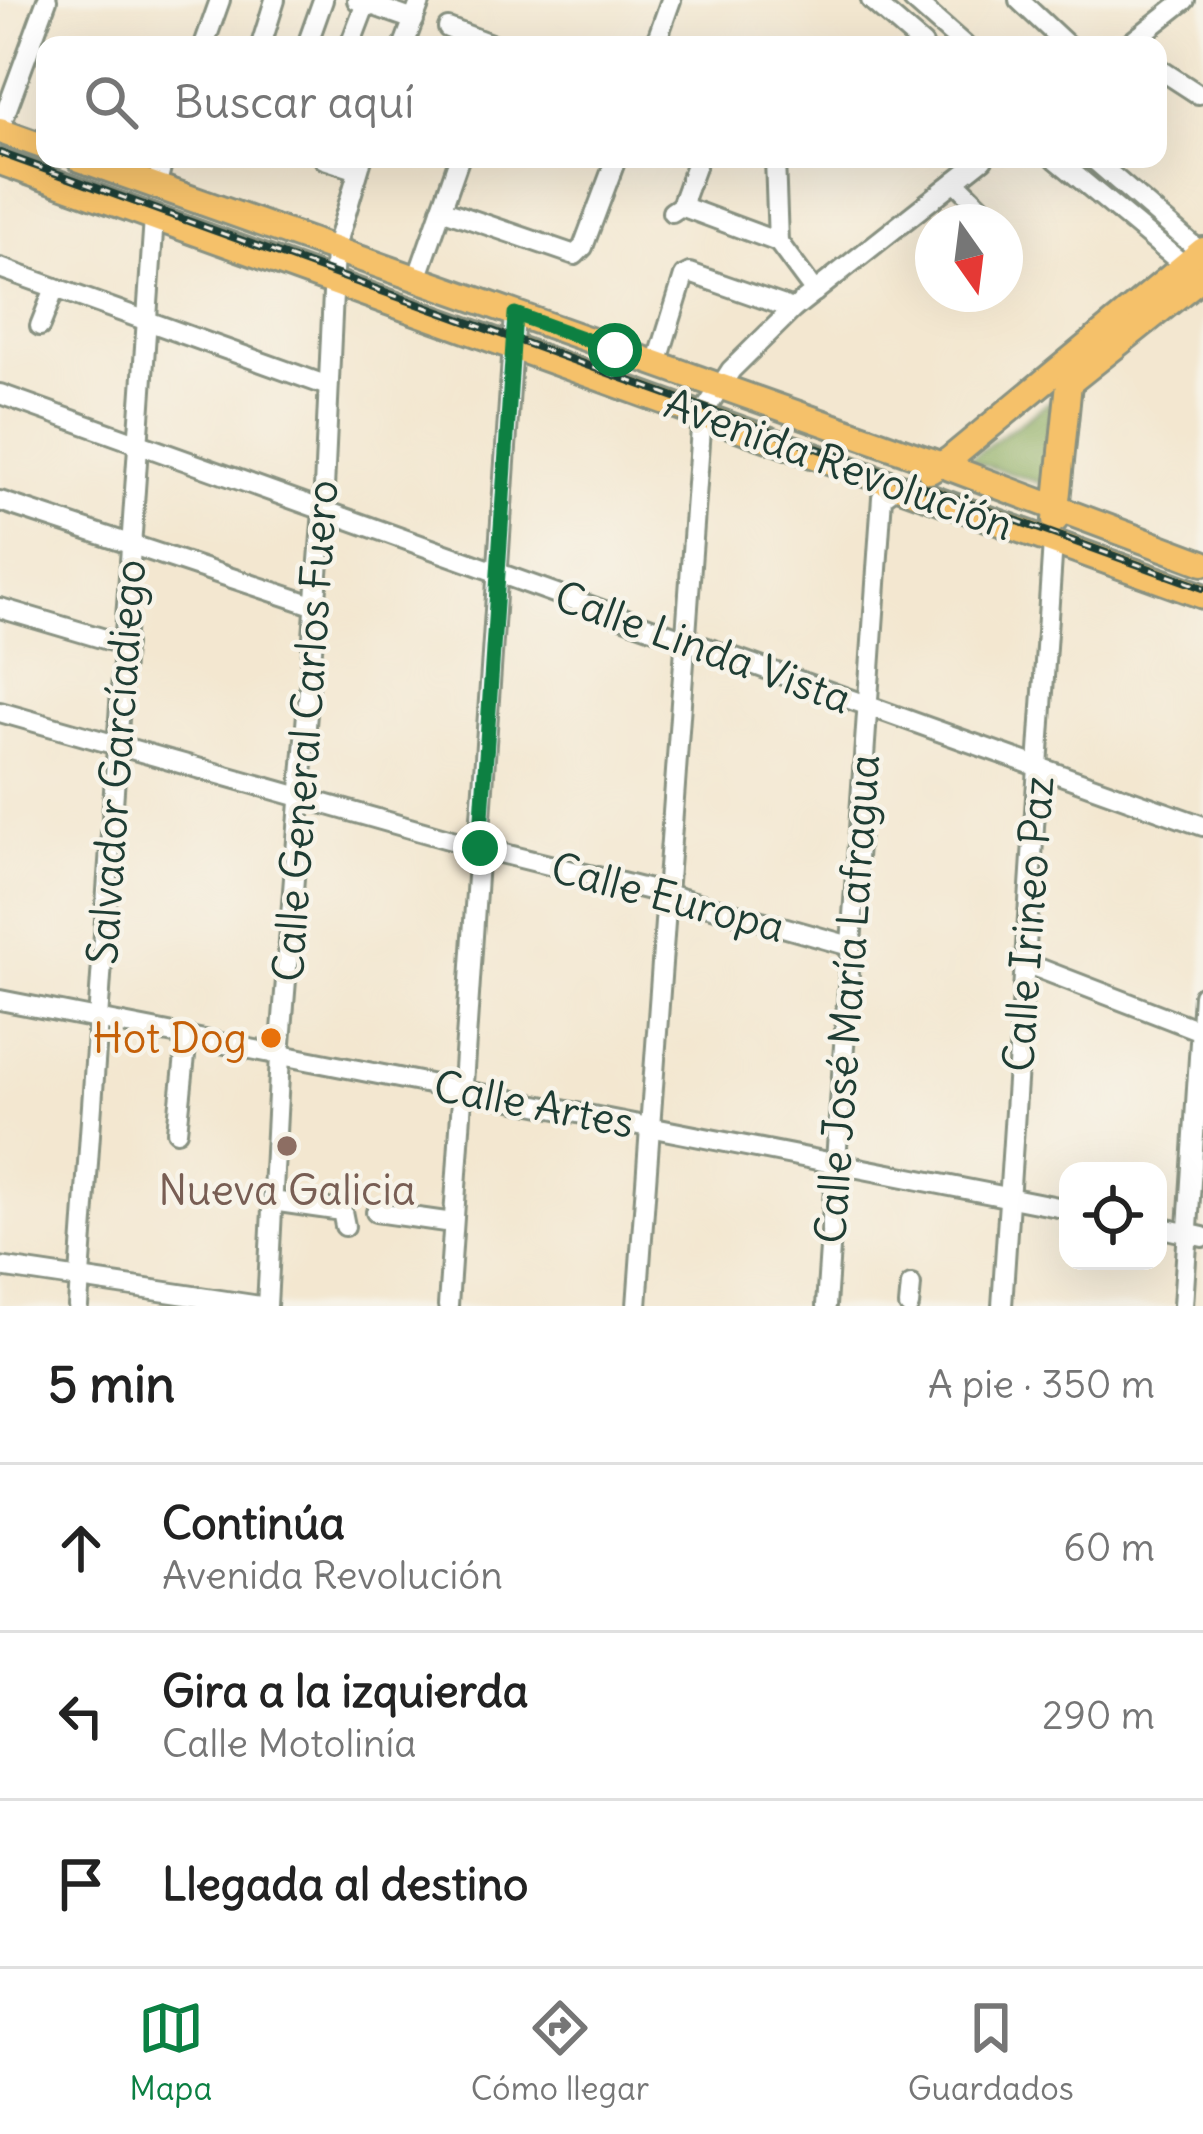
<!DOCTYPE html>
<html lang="es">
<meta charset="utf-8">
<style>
body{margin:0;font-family:Delius,sans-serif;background:#f2f2f2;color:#222}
.controls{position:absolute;right:36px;bottom:36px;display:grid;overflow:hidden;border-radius:24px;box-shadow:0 12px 48px #0002}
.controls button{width:108px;height:108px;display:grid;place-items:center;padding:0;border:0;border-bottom:3px solid #e0e0e0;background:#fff;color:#222;font:60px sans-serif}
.compass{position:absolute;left:915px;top:204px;width:108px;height:108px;border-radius:50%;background:#fff;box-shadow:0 12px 48px #0002;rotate:166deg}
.stop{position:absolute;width:36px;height:36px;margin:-27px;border:9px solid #0b8043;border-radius:50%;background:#fff}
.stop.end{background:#0b8043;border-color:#fff;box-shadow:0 3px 12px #0008}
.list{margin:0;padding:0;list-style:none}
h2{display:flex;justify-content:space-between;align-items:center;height:156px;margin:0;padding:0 48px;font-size:51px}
h2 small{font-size:39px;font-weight:400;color:#767676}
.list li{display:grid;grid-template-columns:78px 1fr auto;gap:36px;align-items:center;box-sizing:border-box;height:168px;padding:0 48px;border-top:3px solid #e0e0e0}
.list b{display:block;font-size:45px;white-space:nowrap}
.list p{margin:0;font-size:39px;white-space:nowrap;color:#767676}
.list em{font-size:39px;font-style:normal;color:#767676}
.icon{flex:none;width:66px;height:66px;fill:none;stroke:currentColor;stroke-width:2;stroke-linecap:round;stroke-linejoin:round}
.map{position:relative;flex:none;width:1203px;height:1306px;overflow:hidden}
.search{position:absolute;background:#fff;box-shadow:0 12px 48px #0002;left:36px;right:36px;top:36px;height:132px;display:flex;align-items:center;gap:30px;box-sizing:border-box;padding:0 42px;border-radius:24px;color:#767676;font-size:45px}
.sheet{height:660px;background:#fff}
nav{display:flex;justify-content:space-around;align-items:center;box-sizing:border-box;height:168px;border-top:3px solid #e0e0e0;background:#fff;font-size:33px;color:#767676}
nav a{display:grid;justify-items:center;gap:6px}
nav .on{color:#0b8043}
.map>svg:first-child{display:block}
</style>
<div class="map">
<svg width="1203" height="1306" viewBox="0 0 1203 1306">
<rect width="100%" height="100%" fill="#f7f3e8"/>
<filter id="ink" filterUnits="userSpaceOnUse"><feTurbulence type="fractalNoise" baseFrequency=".00833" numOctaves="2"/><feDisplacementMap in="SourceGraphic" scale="24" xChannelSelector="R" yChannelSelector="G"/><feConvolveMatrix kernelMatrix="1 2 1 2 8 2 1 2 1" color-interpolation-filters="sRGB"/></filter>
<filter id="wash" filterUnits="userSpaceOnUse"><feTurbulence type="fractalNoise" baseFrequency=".004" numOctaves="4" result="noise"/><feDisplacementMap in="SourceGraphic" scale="48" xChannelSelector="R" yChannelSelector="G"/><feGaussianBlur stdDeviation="2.7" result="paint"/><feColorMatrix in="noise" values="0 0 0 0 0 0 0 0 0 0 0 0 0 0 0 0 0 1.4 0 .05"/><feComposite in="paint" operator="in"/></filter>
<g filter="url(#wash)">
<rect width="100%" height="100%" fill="#f3e7d0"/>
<polygon fill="#8cac61" stroke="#56744a" stroke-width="3" points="1052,400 1047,485 968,460"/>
</g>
<g filter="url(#ink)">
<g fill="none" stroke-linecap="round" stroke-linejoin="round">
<g stroke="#899282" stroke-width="24">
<g id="minor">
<polyline points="357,0 414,20"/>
<polyline points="871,0 923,45"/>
<polyline points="913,0 964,45"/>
<polyline points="1019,0 1067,45"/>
<polyline points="448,28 493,45"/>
<polyline points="204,45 220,0"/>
<polyline points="261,45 275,0"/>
<polyline points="307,45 323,0"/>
<polyline points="350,45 366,3"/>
<polyline points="404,45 421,0"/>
<polyline points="655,45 671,0"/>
<polyline points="1128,45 1185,0"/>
<polyline points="1158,68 1198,94"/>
<polyline points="0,128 47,0"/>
<polyline points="324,159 358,170"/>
<polyline points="775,159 778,242 815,292"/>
<polyline points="1056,159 1191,271"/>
<polyline points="1093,159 1203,254"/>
<polyline points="955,181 996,222"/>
<polyline points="156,188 163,159"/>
<polyline points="681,206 778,242"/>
<polyline points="441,209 575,255 583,247 616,159"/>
<polyline points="672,212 681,206 698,159"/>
<polyline points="0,268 328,386"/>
<polyline points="417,279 459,159"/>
<polyline points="40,326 55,288"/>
<polyline points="657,364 684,276 690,273 793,309"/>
<polyline points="0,394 1203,826"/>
<polyline points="0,501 316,606"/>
<polyline points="0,608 125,645"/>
<polyline points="0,712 480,848 666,894 850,946"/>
<polyline points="1025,963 1201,1031"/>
<polyline points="0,1000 1068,1209"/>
<polyline points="177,1131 187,1037"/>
<polyline points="272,1201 342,1211 345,1226"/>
<polyline points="376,1212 453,1223"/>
<polyline points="1158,1227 1203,1237"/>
<polyline points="0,1267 260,1306"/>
<polyline points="78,1306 154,218"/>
<polyline points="267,1306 280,1056 323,510 335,250 362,159"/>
<polyline points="448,1306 515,314"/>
<polyline points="637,1306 702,415 731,370 793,309 983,159"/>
<polyline points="826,1306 882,497 899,485"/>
<polyline points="909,1306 911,1285"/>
<polyline points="1002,1306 1053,542"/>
<polyline points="1183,1306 1203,995"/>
</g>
</g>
<g stroke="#899282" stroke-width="30">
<g id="major">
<polyline points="0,131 45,147"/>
<polyline points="80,159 942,465 1203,563"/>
<polyline points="0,162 1203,596"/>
<polyline points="930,471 950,459 1203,250"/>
<polyline points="1055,520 1069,383 1203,276"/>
</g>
</g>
<use href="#minor" stroke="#fff" stroke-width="18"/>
<use href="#major" stroke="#f5c16b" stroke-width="24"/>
<g stroke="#1f3d34" stroke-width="8">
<polyline id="rail" points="0,153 1203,588"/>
</g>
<use href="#rail" stroke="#f7f3e8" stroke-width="3" stroke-dasharray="9" stroke-linecap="butt"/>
</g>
</g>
<g fill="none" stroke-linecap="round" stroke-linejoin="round" filter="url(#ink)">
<polyline stroke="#0b8043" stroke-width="15" points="480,848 515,314 615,350"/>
</g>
<circle fill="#e8710a" stroke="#f7f3e8" stroke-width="4.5" cx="271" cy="1038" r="12"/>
<circle fill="#8d6e63" stroke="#f7f3e8" stroke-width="4.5" cx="287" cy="1146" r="12"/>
<g text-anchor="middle" stroke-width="9" stroke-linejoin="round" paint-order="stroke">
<g font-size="42" fill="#1f3d34" stroke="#f7f3e8">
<text transform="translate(839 464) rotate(20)" y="15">Avenida Revolución</text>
<text transform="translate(703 647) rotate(20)" y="15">Calle Linda Vista</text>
<text transform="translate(305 731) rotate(-86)" y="15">Calle General Carlos Fuero</text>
<text transform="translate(116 762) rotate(-86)" y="15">Salvador Garcíadiego</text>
<text transform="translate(668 897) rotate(15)" y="15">Calle Europa</text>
<text transform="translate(1028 924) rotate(-86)" y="15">Calle Irineo Paz</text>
<text transform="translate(847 999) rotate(-86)" y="15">Calle José María Lafragua</text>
<text transform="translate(534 1104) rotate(11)" y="15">Calle Artes</text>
</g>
<g font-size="42" fill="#c56008" stroke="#f7f3e8" text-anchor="end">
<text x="247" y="1053">Hot Dog</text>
</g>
<g font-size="42" fill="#785e54" stroke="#f7f3e8">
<text x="287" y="1205">Nueva Galicia</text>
</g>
</g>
</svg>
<div class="controls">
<button><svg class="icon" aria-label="locate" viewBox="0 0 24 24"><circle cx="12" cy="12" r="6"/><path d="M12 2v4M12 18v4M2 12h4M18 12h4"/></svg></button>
</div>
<svg class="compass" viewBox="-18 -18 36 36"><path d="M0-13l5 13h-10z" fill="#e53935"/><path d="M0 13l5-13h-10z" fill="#767676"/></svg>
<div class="stop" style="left:615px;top:350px"></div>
<div class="stop end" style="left:480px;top:848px"></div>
<div class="search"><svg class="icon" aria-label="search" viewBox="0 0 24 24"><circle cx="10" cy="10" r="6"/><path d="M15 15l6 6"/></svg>Buscar aquí</div>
</div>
<section class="sheet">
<h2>5 min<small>A pie · 350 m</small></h2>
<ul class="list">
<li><svg class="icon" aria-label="ahead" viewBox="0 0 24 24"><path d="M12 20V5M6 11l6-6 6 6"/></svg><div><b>Continúa</b><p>Avenida Revolución</p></div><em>60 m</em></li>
<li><svg class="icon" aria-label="left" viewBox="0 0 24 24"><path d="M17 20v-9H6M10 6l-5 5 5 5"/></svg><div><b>Gira a la izquierda</b><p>Calle Motolinía</p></div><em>290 m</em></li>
<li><svg class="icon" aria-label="arrive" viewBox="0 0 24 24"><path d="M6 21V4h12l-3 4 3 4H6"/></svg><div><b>Llegada al destino</b></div></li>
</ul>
</section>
<nav>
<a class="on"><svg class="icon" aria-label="map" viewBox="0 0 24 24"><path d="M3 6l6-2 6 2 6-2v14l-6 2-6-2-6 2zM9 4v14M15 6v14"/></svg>Mapa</a>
<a><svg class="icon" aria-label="directions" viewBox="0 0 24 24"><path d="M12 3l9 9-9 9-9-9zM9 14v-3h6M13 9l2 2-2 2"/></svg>Cómo llegar</a>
<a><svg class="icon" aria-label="saved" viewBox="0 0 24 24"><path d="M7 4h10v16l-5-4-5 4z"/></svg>Guardados</a>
</nav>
